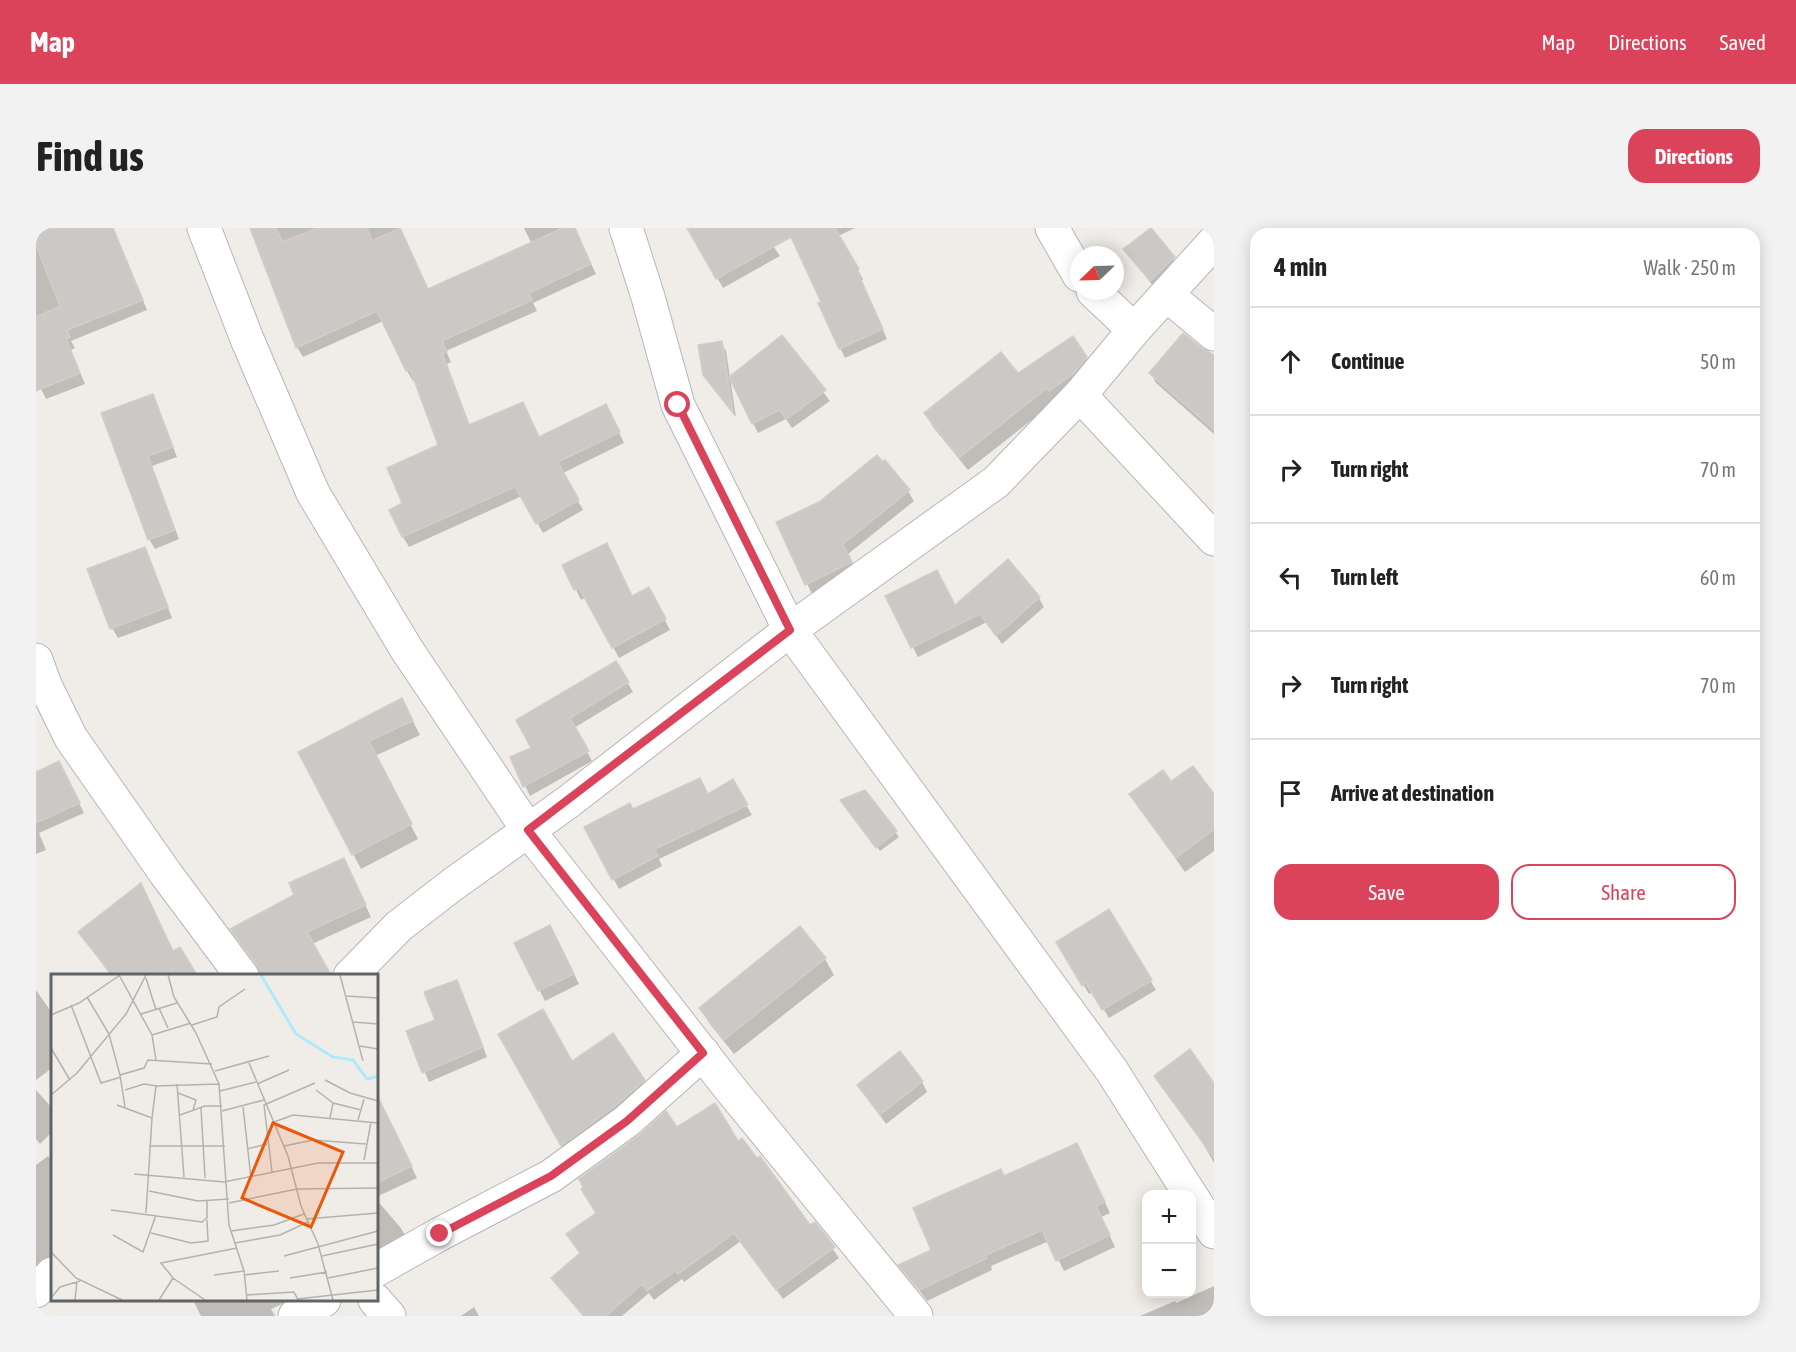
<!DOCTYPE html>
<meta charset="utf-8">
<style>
body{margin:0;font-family:"Asap Condensed",sans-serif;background:#f2f2f2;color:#222}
.controls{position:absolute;right:18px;bottom:18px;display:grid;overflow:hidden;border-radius:12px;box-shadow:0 3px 15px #0003}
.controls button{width:54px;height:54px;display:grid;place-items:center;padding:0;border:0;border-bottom:2px solid #e0e0e0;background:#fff;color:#222;font:30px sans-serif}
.compass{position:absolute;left:1034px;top:18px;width:54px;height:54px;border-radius:50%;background:#fff;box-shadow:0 3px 15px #0003;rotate:247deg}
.stop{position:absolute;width:18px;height:18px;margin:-14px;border:4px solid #db435b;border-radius:50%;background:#fff}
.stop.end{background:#db435b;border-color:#fff;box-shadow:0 2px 6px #0008}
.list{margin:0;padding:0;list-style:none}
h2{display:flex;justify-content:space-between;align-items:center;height:78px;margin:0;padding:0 24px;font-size:26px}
h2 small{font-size:20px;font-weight:400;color:#767676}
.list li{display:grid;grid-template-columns:39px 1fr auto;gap:18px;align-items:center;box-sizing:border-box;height:108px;padding:0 24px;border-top:2px solid #e0e0e0}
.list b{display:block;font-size:22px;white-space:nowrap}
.list em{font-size:20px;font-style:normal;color:#767676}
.actions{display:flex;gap:12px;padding:18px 24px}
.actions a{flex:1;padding:14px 0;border:2px solid #db435b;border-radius:18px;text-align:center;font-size:21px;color:#db435b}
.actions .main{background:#db435b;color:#fff}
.icon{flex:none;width:33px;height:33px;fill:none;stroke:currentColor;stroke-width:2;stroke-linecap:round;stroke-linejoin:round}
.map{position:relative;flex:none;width:1178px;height:1088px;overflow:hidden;border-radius:18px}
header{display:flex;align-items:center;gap:36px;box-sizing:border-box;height:84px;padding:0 30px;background:#db435b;color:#fff}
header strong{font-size:28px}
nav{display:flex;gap:33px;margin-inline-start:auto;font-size:21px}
.intro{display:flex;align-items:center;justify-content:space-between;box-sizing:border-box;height:144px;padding:0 36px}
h1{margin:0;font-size:42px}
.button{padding:15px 27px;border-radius:18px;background:#db435b;color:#fff;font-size:21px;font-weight:700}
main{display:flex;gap:36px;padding:0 36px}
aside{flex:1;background:#fff;border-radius:18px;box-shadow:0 3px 15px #0003}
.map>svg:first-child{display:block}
</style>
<header>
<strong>Map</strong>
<nav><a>Map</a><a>Directions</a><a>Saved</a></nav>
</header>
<div class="intro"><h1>Find us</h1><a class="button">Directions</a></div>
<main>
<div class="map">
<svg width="1178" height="1088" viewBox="0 0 1178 1088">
<rect width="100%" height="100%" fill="#f0ede8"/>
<g fill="#0003">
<polygon points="0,0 77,0 111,82 35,113 39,120 35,122 49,156 10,171 0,150"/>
<polygon points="215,0 364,0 393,62 496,16 488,0 538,0 560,46 497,75 501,83 410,123 415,134 411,136 434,198 487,175 504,211 575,188 588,215 527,245 547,282 507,305 486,268 373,319 367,309 368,276 404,218 380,151 377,153 371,143 347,93 267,129 261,119"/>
<polygon points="665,0 725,0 744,28 687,60 657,7"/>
<polygon points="770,0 819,0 802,8 827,51 825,53 851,111 809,130 804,120 787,75"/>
<polygon points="1089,21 1137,30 1143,40 1120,62"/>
<polygon points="746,109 794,173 756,200 750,191 722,205 717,195"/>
<polygon points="685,115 690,123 700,189 674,155"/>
<polygon points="1178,129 1178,206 1120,155 1115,145"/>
<polygon points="1050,130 1057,144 932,242 897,199 890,186 981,147"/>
<polygon points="116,167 141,229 116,238 143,311 119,321 113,311 67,186"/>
<polygon points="872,263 878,273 812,326 820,345 776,366 742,294"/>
<polygon points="108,321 114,331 136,390 82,410 76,400"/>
<polygon points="971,333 1003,370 1008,379 966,416 951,394 882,429 851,368 919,378"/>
<polygon points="528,337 596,370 618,371 634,402 583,430 550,369 545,372"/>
<polygon points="580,435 597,464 538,500 556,533 494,568 476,530 497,520"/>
<polygon points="366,472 384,507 339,528 382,611 325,641 264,525"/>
<polygon points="28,544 48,585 3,605 10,622 0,626 0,546"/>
<polygon points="696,553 716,587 623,631 626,638 583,661 550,600 672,568"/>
<polygon points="1135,555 1178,569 1178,623 1149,644 1104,581 1095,566"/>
<polygon points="829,564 863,609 844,623 808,577"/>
<polygon points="314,644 335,689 276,716 293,748 226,748 225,743 203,713"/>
<polygon points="1073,684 1120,762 1073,790 1057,764 1053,766 1022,715"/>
<polygon points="764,700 789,731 798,747 698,826 673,795 665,780"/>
<polygon points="44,704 137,724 143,721 159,748 75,748"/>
<polygon points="519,709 543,756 509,773 480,715"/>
<polygon points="420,753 426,764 451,829 393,854 372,804 401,793"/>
<polygon points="0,762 16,785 16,840 0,852"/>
<polygon points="464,807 536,835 607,853 615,866 533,930"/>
<polygon points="886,854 891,864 850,896 823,857"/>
<polygon points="1178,857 1178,935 1168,917"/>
<polygon points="0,862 16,880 16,904 4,916 0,911"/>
<polygon points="340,872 355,896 381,950 340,969"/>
<polygon points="640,901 701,915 774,999 779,996 803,1030 747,1071 705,1013 648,1054 646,1051 618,1072 613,1065 586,1088 547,1088 523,1060 517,1051 545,1026 562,985"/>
<polygon points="1041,917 1074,985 1065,989 1079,1019 1028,1043 1013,1013 955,1038 956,1042 891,1073 865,1038 897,1023 968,950"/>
<polygon points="12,928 16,934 16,1038 0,1052 0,937"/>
<polygon points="340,971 364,999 371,1010 340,1035"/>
<polygon points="1178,1058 1178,1088 1104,1088 1139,1073 1140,1075"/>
<polygon points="157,1072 255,1072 235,1081 239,1088 165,1088"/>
<polygon points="438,1079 443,1088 425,1088"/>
</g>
<g fill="#ccc8c5" stroke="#d4cdc7" stroke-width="1.5">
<polygon points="0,0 77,0 107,72 31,102 34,109 30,111 44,145 0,163 0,89 24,78 0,17"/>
<polygon points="214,0 240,0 246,14 282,0 331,0 336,13 364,0 392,61 527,0 539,0 555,36 493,65 496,72 406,113 411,124 406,126 433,197 487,174 503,209 570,176 584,204 522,234 543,272 500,296 479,259 366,309 353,282 366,275 351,240 402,217 374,141 370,143 341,83 260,120"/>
<polygon points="651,0 799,0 823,41 821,43 847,101 803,121 782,75 785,74 755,9 680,51"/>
<polygon points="1115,0 1139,29 1114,53 1087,21"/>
<polygon points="1147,105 1166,120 1178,127 1178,202 1113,145"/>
<polygon points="746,107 790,162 750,191 743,182 716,196 693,149"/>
<polygon points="1037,108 1051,129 1037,146 1013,163 1011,160 923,230 888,185 965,124 982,145"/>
<polygon points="686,113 697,185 667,147 662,117"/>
<polygon points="117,166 137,219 112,228 139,302 112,312 65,185"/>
<polygon points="841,227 846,233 849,232 874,262 807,316 816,334 769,357 740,294 783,274"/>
<polygon points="571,315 596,368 613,359 630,391 576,420 543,360 538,362 526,337"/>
<polygon points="109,319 132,379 74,401 51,341"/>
<polygon points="972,331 1004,369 960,408 944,386 875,420 849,368 901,342 919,377"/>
<polygon points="580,433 593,454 534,490 553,523 487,559 474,529 495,520 480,492"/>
<polygon points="366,470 377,493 333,513 376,596 316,627 262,524"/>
<polygon points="23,533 44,575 0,595 0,544"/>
<polygon points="1157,538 1178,566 1178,601 1140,630 1093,566 1127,542 1135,553"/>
<polygon points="664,550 672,566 697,551 712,577 619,621 622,628 576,652 548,599 594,575 597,581"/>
<polygon points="829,562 861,603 840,620 804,572"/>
<polygon points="308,630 330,677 271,704 295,747 224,747 221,737 194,701 258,667 253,655"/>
<polygon points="105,655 137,723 144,719 161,747 76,747 42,704"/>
<polygon points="1073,681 1116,752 1066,782 1050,755 1046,758 1020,714"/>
<polygon points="514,697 538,746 502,763 478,715"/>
<polygon points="764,698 790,730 688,812 663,780"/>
<polygon points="421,752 447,819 386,845 370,803 399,792 388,764"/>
<polygon points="507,781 536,833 577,805 609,852 579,878 525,918 462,806"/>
<polygon points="1154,821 1178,855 1178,930 1118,848"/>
<polygon points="864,823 887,853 844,887 821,857"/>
<polygon points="340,865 376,938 340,955"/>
<polygon points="679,875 702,913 706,910 721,930 724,928 774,997 779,994 799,1019 740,1062 698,1005 642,1046 639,1043 611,1063 606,1056 570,1088 548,1088 515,1050 544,1025 530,1006 560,985 545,961 547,959 543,951 602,908 630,883 641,899"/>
<polygon points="1041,915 1069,974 1060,978 1074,1007 1020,1033 1006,1002 950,1027 951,1030 883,1062 862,1037 895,1022 877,980 965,941 968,948"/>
</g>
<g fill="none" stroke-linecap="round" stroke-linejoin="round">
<g stroke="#b3b7b9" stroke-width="35">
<g id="minor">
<polyline points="168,0 211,111 277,265 371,422 492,602 692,858 880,1088"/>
<polyline points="590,0 612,69 642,177 754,402 1076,843 1154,966"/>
<polyline points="1016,0 1043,47"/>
<polyline points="1057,63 1098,102"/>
<polyline points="1131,67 1178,106"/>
<polyline points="1044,167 1178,311"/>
<polyline points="0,432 9,457 35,510 130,646 206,748"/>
<polyline points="314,748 363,698 416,657 532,574 754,402 960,254 1044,167 1098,102 1178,14"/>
<polyline points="1156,969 1178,1004"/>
<polyline points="340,1042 404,1006 515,948 591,893 667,825"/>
<polyline points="0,1063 16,1046"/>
<polyline points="339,1072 353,1088"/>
<polyline points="259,1088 288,1072"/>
</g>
</g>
<use href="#minor" stroke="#fff" stroke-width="33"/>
</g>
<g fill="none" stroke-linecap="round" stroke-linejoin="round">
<polyline stroke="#db435b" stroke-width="8" points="404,1006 515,948 591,893 667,825 492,602 754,402 642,177"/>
</g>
<g transform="translate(15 746)">
<rect width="327" height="327" fill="#f0ede8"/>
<path fill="none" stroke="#b0eaf8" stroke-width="3" d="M210,1L245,60L282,83L302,86L316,105L327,102"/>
<path fill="none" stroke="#b2b3b0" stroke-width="1.5" d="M68,1L101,61L105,86M117,1L123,23L145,59L168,110L178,251L193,297L196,326M289,1L312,87M95,4L105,36M294,22L327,24M36,23L58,60L69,101L93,94L97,86L161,90M20,31L50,109L70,103M108,34L117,54M90,40L126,29M0,41L28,29L69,1M302,48L327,50M141,51L166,43L168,33L194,15M101,61L140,49M309,72L327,75M0,74L19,106M198,89L237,182L250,232L267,270L282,326M164,97L218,82M69,101L74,133M274,106L299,119L327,127M126,110L133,203M206,110L238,96M74,116L93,110L106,112M265,116L282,129M169,117L205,108M127,119L145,126L142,136M0,121L26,99L75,40L95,1M66,131L101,144L95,239M192,133L200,204M150,134L154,204M171,137L213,126M129,141L154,132H171M101,144L105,112L168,110M279,144L282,129L310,136M307,146L313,125M223,148L242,141L327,149M98,172H174M233,172L262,166L315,170M196,175L216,170M313,186L320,148M221,198L213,131L264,109M83,200L173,208L267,189H327M98,217L147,227L178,225M178,229L246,215L327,214M60,236L151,248L156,244V227M255,245L327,239M180,257L223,251L253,240M100,259L140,269L157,267L156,246M62,261L92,278L105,241M184,269L229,261L257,248M0,278L25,304L71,326M233,282L327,257M271,282L327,270M163,301L193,297M193,301L228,297M239,304L276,298M277,304L327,294M195,321L243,318L247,326M0,324L9,313L29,307M246,325L327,316M24,326L26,307M108,326L122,304M154,326L122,304L110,289L186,274"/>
<path fill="#e8590c" fill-opacity="0.15" stroke="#e8590c" stroke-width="3" d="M222,149L292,178L260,253L191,224Z"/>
<rect width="327" height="327" fill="none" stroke="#5f6567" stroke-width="3"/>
</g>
</svg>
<div class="controls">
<button>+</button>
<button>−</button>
</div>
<svg class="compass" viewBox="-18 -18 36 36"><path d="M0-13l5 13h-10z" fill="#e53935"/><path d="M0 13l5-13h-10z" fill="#767676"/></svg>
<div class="stop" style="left:642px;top:177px"></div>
<div class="stop end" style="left:404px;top:1006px"></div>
</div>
<aside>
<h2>4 min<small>Walk · 250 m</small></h2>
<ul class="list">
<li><svg class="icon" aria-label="ahead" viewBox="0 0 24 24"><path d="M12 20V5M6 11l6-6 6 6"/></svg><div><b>Continue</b></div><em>50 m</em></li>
<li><svg class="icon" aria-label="right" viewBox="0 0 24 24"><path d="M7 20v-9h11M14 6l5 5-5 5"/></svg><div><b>Turn right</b></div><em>70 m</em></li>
<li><svg class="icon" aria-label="left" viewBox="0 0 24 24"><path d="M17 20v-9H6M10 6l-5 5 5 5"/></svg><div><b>Turn left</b></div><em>60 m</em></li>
<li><svg class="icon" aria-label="right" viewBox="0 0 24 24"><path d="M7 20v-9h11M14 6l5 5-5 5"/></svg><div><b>Turn right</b></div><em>70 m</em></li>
<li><svg class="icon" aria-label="arrive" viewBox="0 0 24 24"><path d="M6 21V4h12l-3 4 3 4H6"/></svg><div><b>Arrive at destination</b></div></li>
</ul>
<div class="actions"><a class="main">Save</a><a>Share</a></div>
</aside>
</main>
